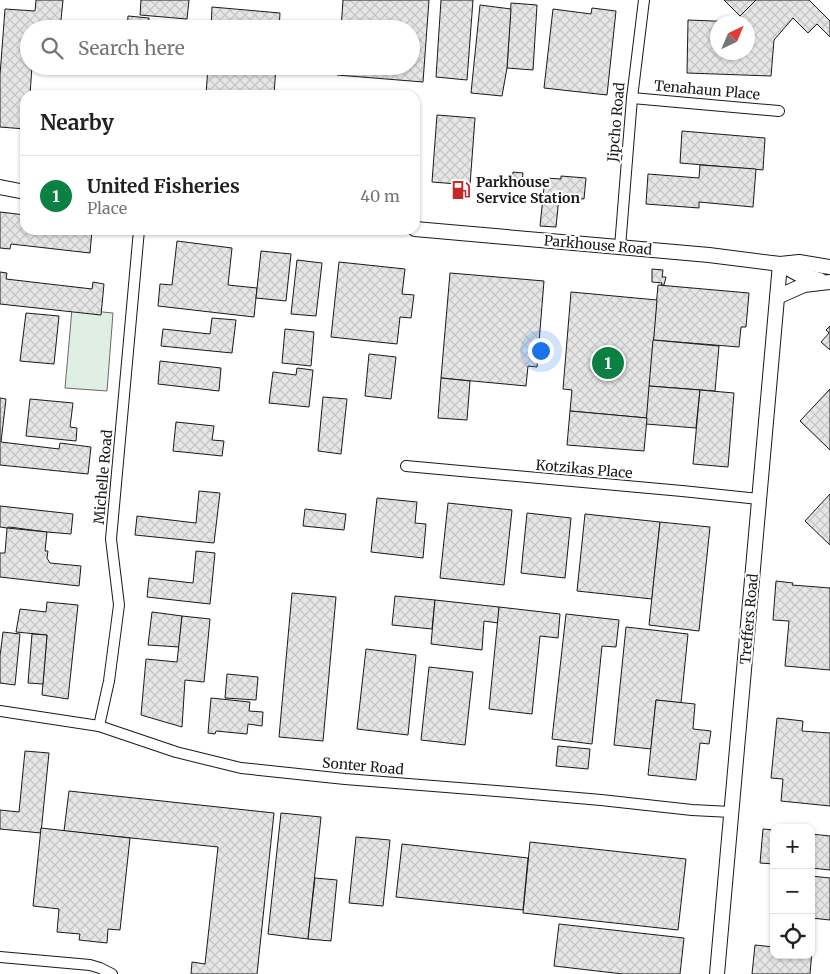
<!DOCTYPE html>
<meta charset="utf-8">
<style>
body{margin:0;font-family:Merriweather,serif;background:#f6f6f6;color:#202124}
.controls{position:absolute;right:15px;bottom:15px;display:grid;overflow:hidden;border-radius:10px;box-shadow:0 1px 4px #0004}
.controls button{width:45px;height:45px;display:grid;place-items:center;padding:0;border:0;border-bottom:1px solid #e0e0e0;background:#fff;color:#202124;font:25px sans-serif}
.compass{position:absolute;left:710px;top:15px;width:45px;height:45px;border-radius:50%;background:#fff;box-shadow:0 1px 4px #0004;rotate:44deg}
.you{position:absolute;left:540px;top:350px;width:18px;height:18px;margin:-12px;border:4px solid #fff;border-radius:50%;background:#1a73e8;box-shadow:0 0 0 8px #1a73e833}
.badge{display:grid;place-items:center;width:32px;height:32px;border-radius:50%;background:#0b8043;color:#fff;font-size:16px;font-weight:700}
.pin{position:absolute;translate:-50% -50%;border:2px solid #fff;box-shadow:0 1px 5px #0006}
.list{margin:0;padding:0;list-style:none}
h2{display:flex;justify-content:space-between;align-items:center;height:65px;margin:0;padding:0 20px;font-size:21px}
h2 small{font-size:16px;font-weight:400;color:#757577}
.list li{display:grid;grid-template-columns:32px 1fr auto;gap:15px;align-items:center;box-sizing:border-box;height:80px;padding:0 20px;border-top:1px solid #e0e0e0}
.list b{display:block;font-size:19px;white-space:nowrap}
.list p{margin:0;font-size:16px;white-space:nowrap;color:#757577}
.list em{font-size:16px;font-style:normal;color:#757577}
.icon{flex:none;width:28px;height:28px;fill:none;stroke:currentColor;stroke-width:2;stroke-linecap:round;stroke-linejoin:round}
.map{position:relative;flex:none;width:830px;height:974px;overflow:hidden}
.search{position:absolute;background:#fff;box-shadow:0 1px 4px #0004;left:20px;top:20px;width:400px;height:55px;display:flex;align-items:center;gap:12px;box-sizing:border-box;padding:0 18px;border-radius:28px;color:#757577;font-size:19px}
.panel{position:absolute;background:#fff;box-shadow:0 1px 4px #0004;left:20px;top:90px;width:400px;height:145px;border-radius:15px}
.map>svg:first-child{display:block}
</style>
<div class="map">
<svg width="830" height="974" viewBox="0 0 830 974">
<defs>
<pattern id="building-cross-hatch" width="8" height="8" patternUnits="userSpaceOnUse" patternTransform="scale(1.25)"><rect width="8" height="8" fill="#e6e6e6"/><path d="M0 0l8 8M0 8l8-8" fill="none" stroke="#c5c5c5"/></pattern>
</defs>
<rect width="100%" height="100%" fill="#fff"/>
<polygon fill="#e0efe3" stroke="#6a6a6a" points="72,309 113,313 107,391 65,388"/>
<g fill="url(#building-cross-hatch)" stroke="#1a1a1a" fill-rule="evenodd">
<polygon points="36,0 63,0 60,29 29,29 29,66 32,66 30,95 25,95 25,129 0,127 0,75 5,9 35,11"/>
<polygon points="141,0 189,0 187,19 140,15"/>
<polygon points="343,0 429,0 423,82 337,75 338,66 411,66 411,29 341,29"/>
<polygon points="441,0 473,0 467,80 436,77"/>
<polygon points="724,0 756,0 740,16"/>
<path d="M756,0H809L830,21V37L817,24L808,33L793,18L774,40L771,76L687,73L688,20L739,22L740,16ZM718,22H748V52H718Z"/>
<polygon points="511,3 537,5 533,70 507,68"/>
<polygon points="480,5 511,9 507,68 502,96 471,93"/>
<polygon points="212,7 280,13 279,29 211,29"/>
<polygon points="592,8 616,11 607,95 544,88 553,9 591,14"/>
<polygon points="128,16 149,18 148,29 127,29"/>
<polygon points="208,66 276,66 274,95 206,95"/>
<polygon points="437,115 475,118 470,185 432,182"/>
<polygon points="682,131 765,138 763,170 680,163"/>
<polygon points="700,165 756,169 753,207 699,202 699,208 646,204 648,174 699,178"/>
<polygon points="513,172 523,173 522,182 512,181"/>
<polygon points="561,176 586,178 584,199 559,197 556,227 540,226 545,178 561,179"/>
<polygon points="0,212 25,215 25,230 92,230 90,253 11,244 10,249 0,248"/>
<polygon points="177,241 232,248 228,285 257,288 254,317 158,306 160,284 172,285"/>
<polygon points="261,251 291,254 286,301 256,298"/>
<polygon points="297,260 322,263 316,316 291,314"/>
<polygon points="339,262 405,269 402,294 414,295 411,318 400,317 397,344 331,337"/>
<polygon points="652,269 663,270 662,277 666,277 664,285 661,285 662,283 652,282"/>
<polygon points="0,272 7,273 6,279 92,289 93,282 104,284 101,315 0,304"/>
<polygon points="450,273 544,281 537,367 528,366 526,386 441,378"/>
<polygon points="658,285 749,293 746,327 741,327 739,347 653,340"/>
<polygon points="571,292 657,300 647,418 570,411 572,390 563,389"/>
<polygon points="26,313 59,316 54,364 20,361"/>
<polygon points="212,318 236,320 232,353 161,346 163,329 210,334"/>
<polygon points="830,326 830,350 821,342 829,333 826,330"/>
<polygon points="285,329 314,332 311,366 282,363"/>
<polygon points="653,340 719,346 715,391 649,386"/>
<polygon points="369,354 396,357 391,399 365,396"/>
<polygon points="160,361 221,368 219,391 158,384"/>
<polygon points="297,368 313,370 309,407 269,403 273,372 296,375"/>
<polygon points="441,378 470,381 467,420 438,418"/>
<polygon points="649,386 700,390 696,428 646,424"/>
<polygon points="830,389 830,450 800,421"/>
<polygon points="700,390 734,393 728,467 693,464"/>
<polygon points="323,397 347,399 341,454 318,451"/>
<polygon points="0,398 6,399 1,442 59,449 60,443 91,447 88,474 0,465"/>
<polygon points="30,399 73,403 70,427 77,428 76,441 26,436"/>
<polygon points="570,411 647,418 644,451 567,445"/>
<polygon points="176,422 214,426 212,440 224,441 222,456 173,451"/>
<polygon points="199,491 220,493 214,543 135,535 137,516 196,523"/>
<polygon points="830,494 830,545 805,521"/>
<polygon points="377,498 417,502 415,523 426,524 423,558 371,552"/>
<polygon points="448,503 512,510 504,585 440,578"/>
<polygon points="0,506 73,514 71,534 47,532 9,527 7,528 0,527"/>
<polygon points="305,509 346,514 344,530 303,526"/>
<polygon points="527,513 571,518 565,578 521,573"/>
<polygon points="585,514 660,522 652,599 577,591"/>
<polygon points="660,522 710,527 699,631 649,625"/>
<polygon points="7,528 47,532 45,551 48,551 47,558 50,563 81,566 79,586 0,577 0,553 5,553"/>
<polygon points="196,551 215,553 210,604 147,597 149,578 193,583"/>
<polygon points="776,581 793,583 792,585 830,588 830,670 785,666 789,621 773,620"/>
<polygon points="292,593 336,597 323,741 279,737"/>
<polygon points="395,596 435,600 432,629 392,625"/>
<polygon points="435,600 499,607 498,623 484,621 482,650 431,644"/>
<polygon points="47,602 78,605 68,699 42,695 47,635 16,632 20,609 46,612"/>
<polygon points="499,607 560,614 558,638 540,636 532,714 489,709"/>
<polygon points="152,612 182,616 179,647 148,645"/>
<polygon points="566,614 619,620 616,647 602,646 592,744 552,739"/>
<polygon points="182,616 210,619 204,682 185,680 182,727 141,715 146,659 177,662"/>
<polygon points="626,627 688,634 681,703 656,700 651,749 614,745"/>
<polygon points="3,632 20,634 15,685 0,683 0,656"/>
<polygon points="32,634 47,635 43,684 28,683"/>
<polygon points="366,649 416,655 408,735 357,729"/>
<polygon points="429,667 473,672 465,745 421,740"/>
<polygon points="227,674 258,677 256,700 225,698"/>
<polygon points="211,698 250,702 249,711 263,712 262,726 248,724 247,734 216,731 215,734 208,733"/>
<polygon points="656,700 695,704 693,729 711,731 709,744 700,743 696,780 648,775"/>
<polygon points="777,718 803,721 802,731 830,733 830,806 781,801 783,779 771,778"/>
<polygon points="558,746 590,749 588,769 556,766"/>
<polygon points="25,751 49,753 41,833 0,829 0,810 19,812"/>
<polygon points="69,791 274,813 257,974 191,974 192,962 205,964 218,847 64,831"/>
<polygon points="281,813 321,817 308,939 268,934"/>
<polygon points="41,828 130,838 120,930 108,929 107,943 79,940 80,934 57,932 59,909 33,906"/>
<polygon points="763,829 774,830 774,864 760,863"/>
<polygon points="811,834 830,836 830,870 811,868"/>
<polygon points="356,837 390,840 383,906 349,903"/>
<polygon points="530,842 686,859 678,930 523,913"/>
<polygon points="402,844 528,858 523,910 396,897"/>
<polygon points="811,876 830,878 830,920 811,918"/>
<polygon points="315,878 337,880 331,941 308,939"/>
<polygon points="559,924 684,938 680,974 623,974 554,966"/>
<polygon points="755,945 774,947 774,955 811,955 812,951 810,974 752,974"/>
</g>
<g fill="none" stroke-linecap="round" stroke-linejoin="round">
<g stroke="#1a1a1a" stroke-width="12">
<g id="street">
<polyline points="632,98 779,111"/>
<polyline points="620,247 632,98 644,0"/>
<polyline points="406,466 682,491 759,499"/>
<polyline points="0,711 99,726 176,752 241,768 345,779 509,792 601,800 692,810 731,812"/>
<polyline points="99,726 109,681 119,605 111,539 139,230"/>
<polyline points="0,957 90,965 100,968 112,974"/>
</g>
</g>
<g stroke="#1a1a1a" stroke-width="16">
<g id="secondary">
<polyline points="0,187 25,192"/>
<polyline points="415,229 709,255 780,264 799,262 830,267"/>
<polyline points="780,264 798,274 820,280"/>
<polyline points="777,297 804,285 830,282"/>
<polyline points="717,974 780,264"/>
</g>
</g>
<use href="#street" stroke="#fff" stroke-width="10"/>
<use href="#secondary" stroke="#fff" stroke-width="14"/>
</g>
<defs>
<g id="fuel-bare" transform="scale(1.5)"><path d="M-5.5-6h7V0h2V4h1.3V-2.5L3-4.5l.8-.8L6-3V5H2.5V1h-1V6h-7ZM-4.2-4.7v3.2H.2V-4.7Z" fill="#c62828" stroke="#fff" stroke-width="2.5" paint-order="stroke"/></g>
</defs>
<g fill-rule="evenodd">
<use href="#fuel-bare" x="461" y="190"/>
</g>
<g text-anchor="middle" stroke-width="4" stroke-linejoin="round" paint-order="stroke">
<g font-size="14" fill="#1a1a1a" stroke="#fff">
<text transform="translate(707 90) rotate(5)" y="5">Tenahaun Place</text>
<text transform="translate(616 122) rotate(-85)" y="5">Jipcho Road</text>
<text transform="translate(598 245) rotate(5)" y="5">Parkhouse Road</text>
<text transform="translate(584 469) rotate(5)" y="5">Kotzikas Place</text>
<text transform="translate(103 477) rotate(-85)" y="5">Michelle Road</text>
<text transform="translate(749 619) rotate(-85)" y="5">Treffers Road</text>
<text transform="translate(363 766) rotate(5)" y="5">Sonter Road</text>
</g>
<g font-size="14" font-weight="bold" fill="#1a1a1a" stroke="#fff" text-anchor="start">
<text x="476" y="187">Parkhouse<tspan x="476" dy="16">Service Station</tspan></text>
</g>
</g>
</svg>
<div class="controls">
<button>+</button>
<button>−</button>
<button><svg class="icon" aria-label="locate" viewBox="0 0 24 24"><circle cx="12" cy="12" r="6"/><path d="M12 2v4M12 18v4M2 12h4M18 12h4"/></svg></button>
</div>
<svg class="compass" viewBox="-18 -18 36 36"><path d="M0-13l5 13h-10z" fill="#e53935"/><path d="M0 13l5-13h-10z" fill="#757577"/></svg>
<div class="you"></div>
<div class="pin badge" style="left:608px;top:363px">1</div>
<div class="search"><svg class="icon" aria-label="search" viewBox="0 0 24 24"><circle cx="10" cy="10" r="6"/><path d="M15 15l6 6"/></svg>Search here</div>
<section class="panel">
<h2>Nearby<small></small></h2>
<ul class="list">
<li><span class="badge">1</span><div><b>United Fisheries</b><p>Place</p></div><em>40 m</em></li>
</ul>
</section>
</div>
